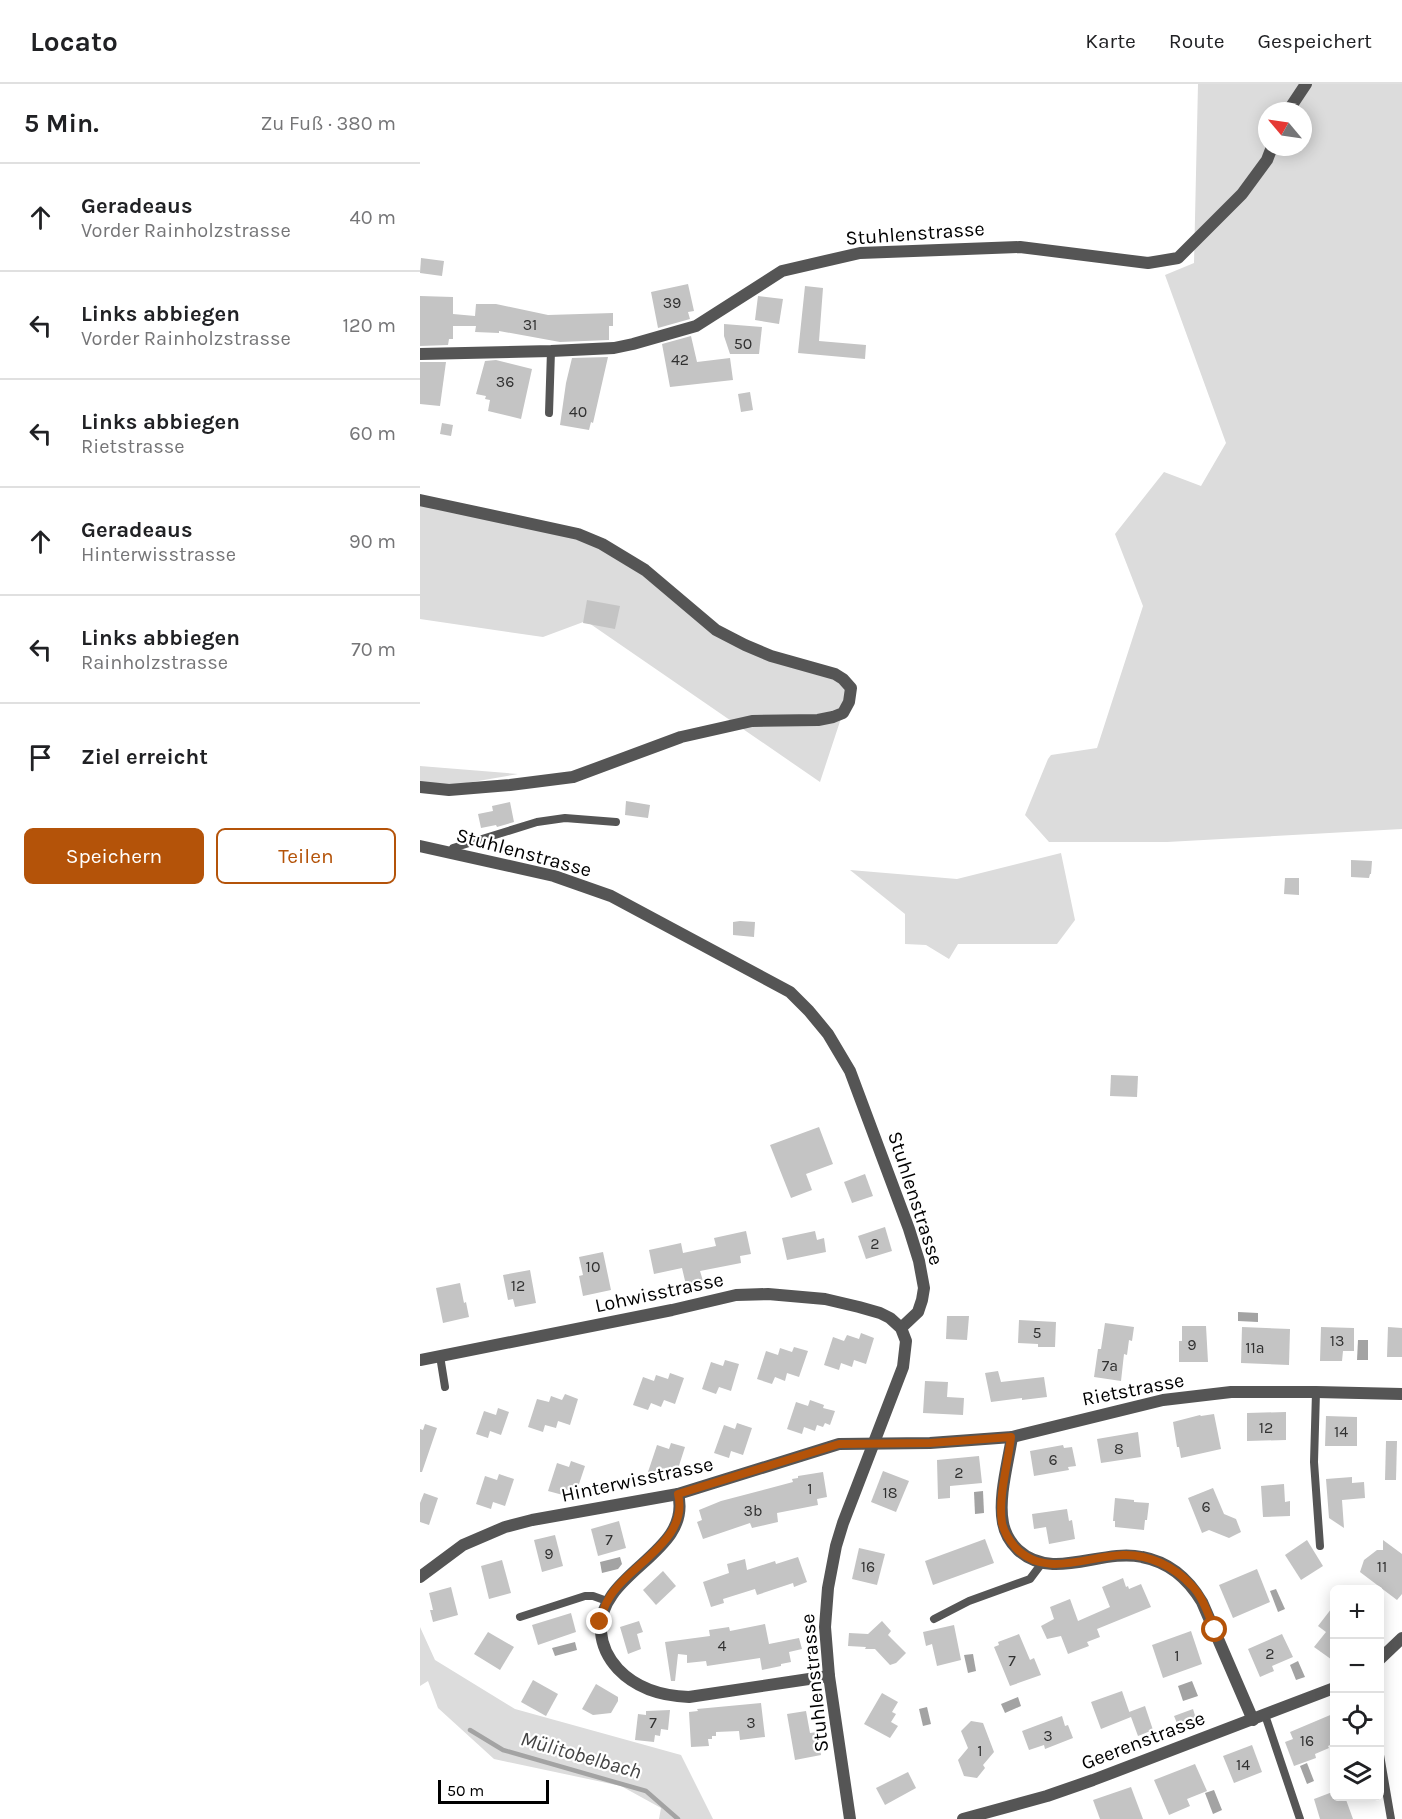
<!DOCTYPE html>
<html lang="de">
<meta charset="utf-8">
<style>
body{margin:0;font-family:Karla,sans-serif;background:#f2f2f2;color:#202124}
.controls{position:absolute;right:18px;bottom:18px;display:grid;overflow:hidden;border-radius:9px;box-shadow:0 3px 15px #0003}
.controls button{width:54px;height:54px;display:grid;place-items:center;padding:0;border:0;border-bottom:2px solid #e0e0e0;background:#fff;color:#202124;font:30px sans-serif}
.compass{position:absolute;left:838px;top:18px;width:54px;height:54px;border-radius:50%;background:#fff;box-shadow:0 3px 15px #0003;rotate:299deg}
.scale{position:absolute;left:18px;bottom:15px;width:111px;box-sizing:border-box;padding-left:6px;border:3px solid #000;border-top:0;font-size:16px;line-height:21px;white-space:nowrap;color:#000;-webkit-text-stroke:4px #fff;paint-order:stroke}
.stop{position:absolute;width:18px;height:18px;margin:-14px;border:4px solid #b45309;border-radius:50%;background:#fff}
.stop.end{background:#b45309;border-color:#fff;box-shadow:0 2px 6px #0008}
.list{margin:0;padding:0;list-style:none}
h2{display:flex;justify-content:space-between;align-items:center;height:78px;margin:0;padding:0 24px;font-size:26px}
h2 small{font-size:20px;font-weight:400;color:#757577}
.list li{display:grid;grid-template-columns:39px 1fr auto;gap:18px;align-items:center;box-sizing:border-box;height:108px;padding:0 24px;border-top:2px solid #e0e0e0}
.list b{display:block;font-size:22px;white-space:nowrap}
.list p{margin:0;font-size:20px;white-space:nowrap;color:#757577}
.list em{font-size:20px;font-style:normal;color:#757577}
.actions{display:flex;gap:12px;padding:18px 24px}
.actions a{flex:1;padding:14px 0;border:2px solid #b45309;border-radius:9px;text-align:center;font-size:21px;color:#b45309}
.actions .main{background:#b45309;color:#fff}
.icon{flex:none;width:33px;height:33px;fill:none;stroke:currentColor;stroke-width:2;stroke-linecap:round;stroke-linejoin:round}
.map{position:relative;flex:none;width:982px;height:1735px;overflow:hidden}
header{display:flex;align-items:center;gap:36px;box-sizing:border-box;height:84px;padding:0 30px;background:#fff;border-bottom:2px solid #e0e0e0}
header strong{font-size:28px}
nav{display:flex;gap:33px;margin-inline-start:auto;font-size:21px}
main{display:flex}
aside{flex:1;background:#fff}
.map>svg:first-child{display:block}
</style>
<header>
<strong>Locato</strong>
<nav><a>Karte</a><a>Route</a><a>Gespeichert</a></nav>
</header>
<main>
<aside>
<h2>5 Min.<small>Zu Fuß · 380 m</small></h2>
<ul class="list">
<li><svg class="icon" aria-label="ahead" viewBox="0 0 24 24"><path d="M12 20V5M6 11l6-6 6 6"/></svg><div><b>Geradeaus</b><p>Vorder Rainholzstrasse</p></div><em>40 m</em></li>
<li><svg class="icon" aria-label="left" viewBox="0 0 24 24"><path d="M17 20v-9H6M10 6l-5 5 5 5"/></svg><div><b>Links abbiegen</b><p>Vorder Rainholzstrasse</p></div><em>120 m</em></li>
<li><svg class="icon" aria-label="left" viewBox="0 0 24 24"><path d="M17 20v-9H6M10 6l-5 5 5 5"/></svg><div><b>Links abbiegen</b><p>Rietstrasse</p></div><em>60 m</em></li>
<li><svg class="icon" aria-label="ahead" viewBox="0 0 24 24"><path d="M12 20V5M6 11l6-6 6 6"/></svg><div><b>Geradeaus</b><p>Hinterwisstrasse</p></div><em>90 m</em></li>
<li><svg class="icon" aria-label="left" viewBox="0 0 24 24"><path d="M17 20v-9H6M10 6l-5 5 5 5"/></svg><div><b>Links abbiegen</b><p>Rainholzstrasse</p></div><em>70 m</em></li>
<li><svg class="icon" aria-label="arrive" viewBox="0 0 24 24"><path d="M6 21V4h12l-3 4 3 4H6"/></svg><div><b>Ziel erreicht</b></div></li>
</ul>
<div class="actions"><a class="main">Speichern</a><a>Teilen</a></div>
</aside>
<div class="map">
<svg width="982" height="1735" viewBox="0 0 982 1735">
<rect width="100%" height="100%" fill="#fff"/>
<g fill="#dcdcdc" fill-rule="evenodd">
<path d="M778,0H982V745L747,758H629L605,731L628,675L631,671L677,664L723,522L695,450L744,388L781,402L806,359L745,191L774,179ZM847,27H883V63H847Z"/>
<polygon points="0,416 182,460 296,546 390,583 431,604 400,698 166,537 123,553 0,535"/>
<polygon points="0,682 98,690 0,707"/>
<polygon points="641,769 655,836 637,860 538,860 529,875 506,861 485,860 485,830 430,786 537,795"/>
<polygon points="0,1543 15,1576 95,1625 261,1671 293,1735 239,1735 241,1724 201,1702 74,1675 18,1624 8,1597 0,1602"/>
</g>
<g fill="#a3a3a3">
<polygon points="818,1228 838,1229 838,1238 818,1237"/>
<polygon points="938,1256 948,1256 948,1276 937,1276"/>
<polygon points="563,1407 564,1429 555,1430 554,1408"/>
<polygon points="200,1473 202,1480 198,1485 182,1489 180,1478"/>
<polygon points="856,1505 865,1525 858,1528 850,1507"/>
<polygon points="155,1558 157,1566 135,1572 132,1564"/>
<polygon points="553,1570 556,1587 548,1589 544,1571"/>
<polygon points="878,1577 885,1593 876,1596 870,1581"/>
<polygon points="772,1597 778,1612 763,1617 758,1602"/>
<polygon points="598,1613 601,1622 585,1629 581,1620"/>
<polygon points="507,1623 511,1640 503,1642 499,1625"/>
<polygon points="887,1679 894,1697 887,1700 880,1682"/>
<polygon points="794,1706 802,1726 793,1730 785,1709"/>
</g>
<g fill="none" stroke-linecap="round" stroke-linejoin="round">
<polyline stroke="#a3a3a3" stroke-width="4.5" points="50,1646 83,1666 226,1707 258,1735"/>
</g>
<g fill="#c4c4c4">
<polygon points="1,174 24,177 22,192 0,189"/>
<polygon points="268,200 274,227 268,228 270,235 238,244 231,208"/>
<polygon points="385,202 403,204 399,257 446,261 445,275 378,269"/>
<polygon points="0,212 33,213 33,230 55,232 56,220 76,220 128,231 193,229 193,242 189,242 189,256 140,258 79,247 79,249 55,248 56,242 33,242 33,255 29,255 28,261 0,262"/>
<polygon points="338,212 363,215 359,240 335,236"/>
<polygon points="304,240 342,243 339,270 310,270 304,252"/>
<polygon points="271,252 277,278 310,274 313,296 250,303 242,260"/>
<polygon points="188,273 173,339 171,338 169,346 140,341 146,299 152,274"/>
<polygon points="76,276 112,285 101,335 68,327 70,316 65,315 66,312 56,310 65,277"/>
<polygon points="0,278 26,278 20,322 0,320"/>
<polygon points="330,308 333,326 321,328 318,310"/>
<polygon points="22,339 33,341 31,352 20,350"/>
<polygon points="167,516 200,522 195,545 163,539"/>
<polygon points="206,717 230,721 228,734 205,731"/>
<polygon points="90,718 94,738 77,743 76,741 61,744 58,730 73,727 72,722"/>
<polygon points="931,776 952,777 951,790 950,790 949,794 931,793"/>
<polygon points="865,794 879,794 879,811 864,810"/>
<polygon points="320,837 335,838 334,853 313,851 313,838"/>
<polygon points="691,991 718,992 717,1013 690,1012"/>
<polygon points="399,1043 413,1080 386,1090 392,1106 371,1114 350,1061"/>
<polygon points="445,1090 453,1112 432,1119 424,1098"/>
<polygon points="465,1143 472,1167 446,1175 438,1152"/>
<polygon points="326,1147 331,1170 320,1172 321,1179 280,1187 283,1197 266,1201 262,1184 234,1190 229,1166 261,1159 263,1169 296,1162 294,1154"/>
<polygon points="395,1147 397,1156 404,1154 406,1168 367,1176 362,1154"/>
<polygon points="183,1168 191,1206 163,1212 159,1192 163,1191 159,1173"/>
<polygon points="110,1186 116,1219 95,1223 93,1215 88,1216 83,1191"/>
<polygon points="40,1199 44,1219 46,1218 49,1233 23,1239 16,1204"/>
<polygon points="527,1232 549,1232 547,1256 526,1255"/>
<polygon points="599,1236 636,1238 635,1263 618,1263 618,1260 598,1259"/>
<polygon points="685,1239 714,1243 712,1257 709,1256 707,1271 704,1270 701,1297 674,1293 678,1265 681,1265"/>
<polygon points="762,1242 786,1242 788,1278 759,1278 759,1257 762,1257"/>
<polygon points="822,1243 870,1245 869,1281 821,1279"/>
<polygon points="901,1243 934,1244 934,1267 923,1267 922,1277 900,1277"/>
<polygon points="968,1243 982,1244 982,1273 967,1273"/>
<polygon points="441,1249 454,1254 446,1280 434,1276 432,1283 421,1279 419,1286 404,1281 413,1253 424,1257 427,1251 439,1255"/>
<polygon points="374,1263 388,1267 379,1293 367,1289 365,1297 355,1293 352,1300 337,1295 346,1267 358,1271 360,1264 372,1268"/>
<polygon points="305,1276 319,1280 311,1307 299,1303 296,1310 282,1305 291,1278 303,1282"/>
<polygon points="578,1287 581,1298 624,1293 627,1313 602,1316 602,1314 571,1318 565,1289"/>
<polygon points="250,1289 264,1294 255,1320 244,1316 241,1323 231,1319 228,1326 213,1321 223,1293 234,1297 236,1291 248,1295"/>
<polygon points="505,1297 528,1298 527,1313 544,1314 543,1331 503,1329"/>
<polygon points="145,1310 158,1315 150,1341 138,1337 136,1344 125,1341 123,1348 108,1343 117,1315 129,1318 131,1312 142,1316"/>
<polygon points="390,1316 404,1321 403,1324 415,1327 410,1341 405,1339 403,1343 397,1341 395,1347 384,1343 382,1350 367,1345 376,1318 388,1322"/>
<polygon points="78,1324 89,1328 81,1351 70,1347 68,1354 56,1350 64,1327 76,1331"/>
<polygon points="866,1328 866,1356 827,1357 827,1329"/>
<polygon points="794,1330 801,1365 761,1374 759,1363 757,1363 753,1338 780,1331 781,1332"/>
<polygon points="906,1332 937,1333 937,1362 905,1362"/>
<polygon points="317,1339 332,1344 323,1371 311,1367 309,1374 294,1369 304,1341 315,1345"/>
<polygon points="5,1340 17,1344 2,1388 0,1388 0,1345 3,1346"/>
<polygon points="718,1348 721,1373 681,1379 677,1355"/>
<polygon points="966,1357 977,1357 976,1396 965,1396"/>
<polygon points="251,1359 265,1363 256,1391 245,1387 242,1393 228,1388 237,1361 249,1365"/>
<polygon points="643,1361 644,1364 652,1363 656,1382 648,1383 649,1386 614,1392 610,1367"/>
<polygon points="559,1372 562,1399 530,1402 530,1414 518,1415 517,1376"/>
<polygon points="151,1377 165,1382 156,1409 145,1405 143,1411 128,1407 137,1379 149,1383"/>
<polygon points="463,1387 489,1397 476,1428 451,1418"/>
<polygon points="403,1388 407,1413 397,1415 398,1421 357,1429 358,1438 332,1444 330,1439 283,1455 277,1438 282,1436 279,1426 301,1417 373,1398 372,1395 378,1394 378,1392"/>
<polygon points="79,1390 94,1395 85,1422 73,1418 71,1425 56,1420 65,1392 77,1396"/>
<polygon points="932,1393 932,1399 944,1398 945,1414 922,1416 924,1444 909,1434 906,1395"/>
<polygon points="864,1400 865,1418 870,1417 870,1432 843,1433 841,1402"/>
<polygon points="793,1404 804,1430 816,1435 821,1448 809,1454 789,1446 782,1449 768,1414"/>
<polygon points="4,1409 18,1414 9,1441 0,1438 0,1419"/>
<polygon points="695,1414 714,1416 714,1418 729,1419 727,1436 725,1436 724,1446 695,1443 695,1437 693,1437"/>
<polygon points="647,1425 649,1437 652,1436 655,1455 629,1460 626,1443 614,1445 612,1430"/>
<polygon points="199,1437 206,1464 178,1472 171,1445"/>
<polygon points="135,1451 143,1482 122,1488 114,1456"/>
<polygon points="565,1455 574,1479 513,1501 505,1477"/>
<polygon points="887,1456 903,1482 881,1496 865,1471"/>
<polygon points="963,1456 982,1470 982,1510 977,1516 940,1488 944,1476 957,1466 963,1466"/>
<polygon points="439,1464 465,1470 457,1501 432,1495"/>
<polygon points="378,1473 387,1498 374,1503 373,1499 337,1511 335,1505 303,1515 304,1519 291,1523 283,1498 309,1489 307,1480 325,1475 327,1486 355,1477 356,1480"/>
<polygon points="82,1476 91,1509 69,1515 61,1482"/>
<polygon points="837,1485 850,1518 813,1534 799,1501"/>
<polygon points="243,1487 256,1502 236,1521 223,1506"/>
<polygon points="703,1494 706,1503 708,1502 709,1505 721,1500 731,1523 677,1545 680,1553 667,1558 669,1562 648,1570 641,1552 627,1555 621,1542 634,1535 630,1523 650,1515 658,1537 690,1523 682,1503"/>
<polygon points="31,1503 38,1531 13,1538 10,1526 13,1526 9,1509"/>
<polygon points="915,1520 915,1578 894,1563 906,1548 898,1542"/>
<polygon points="151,1529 156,1548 118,1561 112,1541"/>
<polygon points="219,1537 223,1548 217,1550 221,1565 208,1570 200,1543"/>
<polygon points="462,1537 471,1547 468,1551 486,1569 476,1579 470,1581 455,1565 445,1565 446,1563 428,1562 429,1549 448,1550"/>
<polygon points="345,1540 349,1560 379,1554 382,1565 369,1568 371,1578 361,1580 361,1582 342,1586 340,1574 287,1582 286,1577 267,1579 267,1571 258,1570 255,1597 251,1597 245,1558 290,1552 289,1546 309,1543 310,1547"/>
<polygon points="534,1541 541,1576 517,1582 512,1560 506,1562 503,1548"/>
<polygon points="771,1547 782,1580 743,1594 732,1561"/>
<polygon points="68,1548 94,1563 80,1586 54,1570"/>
<polygon points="599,1550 610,1576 614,1574 621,1591 590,1602 574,1563 579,1561 578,1558"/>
<polygon points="862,1550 873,1573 852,1582 854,1587 840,1593 828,1565"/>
<polygon points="113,1596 138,1610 126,1632 101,1618"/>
<polygon points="176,1600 198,1613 198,1617 191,1629 173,1631 162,1625"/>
<polygon points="702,1607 710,1630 709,1628 725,1622 733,1646 718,1652 711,1633 681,1645 671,1618"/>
<polygon points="462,1609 478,1618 472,1628 476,1630 471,1638 478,1642 470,1654 444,1640"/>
<polygon points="341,1619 345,1653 320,1656 319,1647 296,1648 296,1652 292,1652 292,1655 288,1655 289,1662 271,1663 269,1628 278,1627 277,1625"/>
<polygon points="773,1625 777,1638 759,1644 754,1632"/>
<polygon points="250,1626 248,1646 241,1645 240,1652 235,1651 234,1658 215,1656 218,1630 226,1631 226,1627"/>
<polygon points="386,1627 390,1649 397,1648 401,1671 375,1676 367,1630"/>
<polygon points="915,1629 915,1659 908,1662 909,1664 895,1670 896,1674 874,1682 865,1658 873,1655 870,1648"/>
<polygon points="642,1632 645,1642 648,1641 653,1654 625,1665 624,1661 609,1666 602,1647"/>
<polygon points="551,1637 563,1639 574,1668 563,1681 565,1684 557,1694 544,1692 538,1676 548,1664 541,1647"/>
<polygon points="832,1661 842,1688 814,1699 803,1672"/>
<polygon points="775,1680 787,1707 767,1715 770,1722 749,1731 734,1696"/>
<polygon points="488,1688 496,1704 465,1721 456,1704"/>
<polygon points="711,1703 723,1735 680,1735 673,1716"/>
<polygon points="915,1707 915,1713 925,1713 933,1735 900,1735 894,1715"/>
</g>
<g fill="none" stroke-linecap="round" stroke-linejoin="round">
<g stroke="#555" stroke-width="8">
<polyline points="129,329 131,267"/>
<polyline points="31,769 33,764 117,738 145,734 196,738"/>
<polyline points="20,1272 25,1303"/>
<polyline points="896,1308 894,1378 900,1462"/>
<polyline points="100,1533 165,1512 173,1512 187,1517"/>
<polyline points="514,1535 549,1517 610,1495 622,1479"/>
<polyline points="845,1631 880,1735"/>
<polyline points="960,1671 971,1735"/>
</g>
<g stroke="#555" stroke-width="12">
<polyline points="868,27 886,0"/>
<polyline points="0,270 131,267 194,264 213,260 276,242 362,187 440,169 600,163 728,179 758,174 822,110 847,76 852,63"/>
<polyline points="0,416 158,450 182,460 225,486 296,546 325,561 351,572 415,590 423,595 431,604 429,618 423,629 413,633 398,636 332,637 261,653 153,693 90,701 29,706 0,703"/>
<polyline points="0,762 134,792 191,812 370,908 389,927 408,950 430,987 489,1145 499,1177 504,1204 502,1216 498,1228 481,1244"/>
<polyline points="0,1276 252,1226 316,1211 348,1210 405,1215 439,1223 460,1229 470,1234 481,1244 486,1257 483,1283 423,1439 416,1462 408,1504 405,1543 409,1592 430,1735"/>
<path d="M592,1353C588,1379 578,1414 583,1439C585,1450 591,1459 598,1466C633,1498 681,1464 722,1473C749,1478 769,1496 782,1518L833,1636"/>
<path d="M258,1410C273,1470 176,1488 181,1548C182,1562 188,1574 198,1585C217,1605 241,1612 269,1613L409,1592"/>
<polyline points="0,1493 43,1461 85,1443 112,1436 258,1410 419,1360 510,1359 592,1353 743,1316 811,1308 896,1308 982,1310"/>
<polyline points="960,1575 982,1554"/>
<polyline points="543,1735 627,1712 673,1696 914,1604"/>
</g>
</g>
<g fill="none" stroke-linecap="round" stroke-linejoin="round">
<path stroke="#b45309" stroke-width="8" d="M180,1538C182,1531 184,1522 188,1516C207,1481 270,1457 258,1410L419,1360L510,1359L591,1353C588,1379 578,1413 582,1439C584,1448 589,1456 595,1463C624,1495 667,1472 703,1471C729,1470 755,1483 772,1502C783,1513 788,1531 795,1546"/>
</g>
<g text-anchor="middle" stroke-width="4.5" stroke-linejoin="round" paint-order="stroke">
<g font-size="16" fill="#313131">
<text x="252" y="224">39</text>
<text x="110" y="246">31</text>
<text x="323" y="265">50</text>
<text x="260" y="281">42</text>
<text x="85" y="303">36</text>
<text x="158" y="333">40</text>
<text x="455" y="1165">2</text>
<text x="173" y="1188">10</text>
<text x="98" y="1207">12</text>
<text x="617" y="1254">5</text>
<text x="917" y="1262">13</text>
<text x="772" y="1266">9</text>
<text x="835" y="1269">11a</text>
<text x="690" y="1287">7a</text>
<text x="846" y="1349">12</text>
<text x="921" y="1353">14</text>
<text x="699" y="1370">8</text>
<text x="633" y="1381">6</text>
<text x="539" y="1394">2</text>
<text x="390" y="1410">1</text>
<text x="470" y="1414">18</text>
<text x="786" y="1428">6</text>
<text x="333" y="1432">3b</text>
<text x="189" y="1461">7</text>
<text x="129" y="1475">9</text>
<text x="448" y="1488">16</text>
<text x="962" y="1488">11</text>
<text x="302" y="1567">4</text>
<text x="850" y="1575">2</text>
<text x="757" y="1577">1</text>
<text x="592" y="1582">7</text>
<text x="233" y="1644">7</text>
<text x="331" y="1644">3</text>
<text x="628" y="1657">3</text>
<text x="887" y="1662">16</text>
<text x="560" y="1672">1</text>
<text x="823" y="1686">14</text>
</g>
<g font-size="20" fill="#000" stroke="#fff">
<text transform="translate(495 149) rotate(-4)" y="7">Stuhlenstrasse</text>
<text transform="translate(104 768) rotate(15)" y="7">Stuhlenstrasse</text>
<text transform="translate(496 1114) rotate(72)" y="7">Stuhlenstrasse</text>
<text transform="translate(239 1208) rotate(-12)" y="7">Lohwisstrasse</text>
<text transform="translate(713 1305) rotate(-11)" y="7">Rietstrasse</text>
<text transform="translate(217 1395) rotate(-12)" y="7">Hinterwisstrasse</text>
<text transform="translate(394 1599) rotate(-96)" y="7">Stuhlenstrasse</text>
<text transform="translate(723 1656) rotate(-21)" y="7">Geerenstrasse</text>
</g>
<g font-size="21" font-style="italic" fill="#444" stroke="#fff">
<text transform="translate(161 1671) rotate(16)" y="7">Mülitobelbach</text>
</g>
</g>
</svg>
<div class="controls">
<button>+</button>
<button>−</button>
<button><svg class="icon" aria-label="locate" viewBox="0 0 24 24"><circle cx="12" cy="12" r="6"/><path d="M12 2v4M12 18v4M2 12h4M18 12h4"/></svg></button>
<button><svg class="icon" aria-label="layers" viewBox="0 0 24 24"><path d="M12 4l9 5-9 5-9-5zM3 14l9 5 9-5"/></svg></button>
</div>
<svg class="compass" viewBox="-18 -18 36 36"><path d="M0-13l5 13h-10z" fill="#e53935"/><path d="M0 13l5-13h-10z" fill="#757577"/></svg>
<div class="scale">50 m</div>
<div class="stop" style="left:795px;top:1546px"></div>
<div class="stop end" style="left:180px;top:1538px"></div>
</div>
</main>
